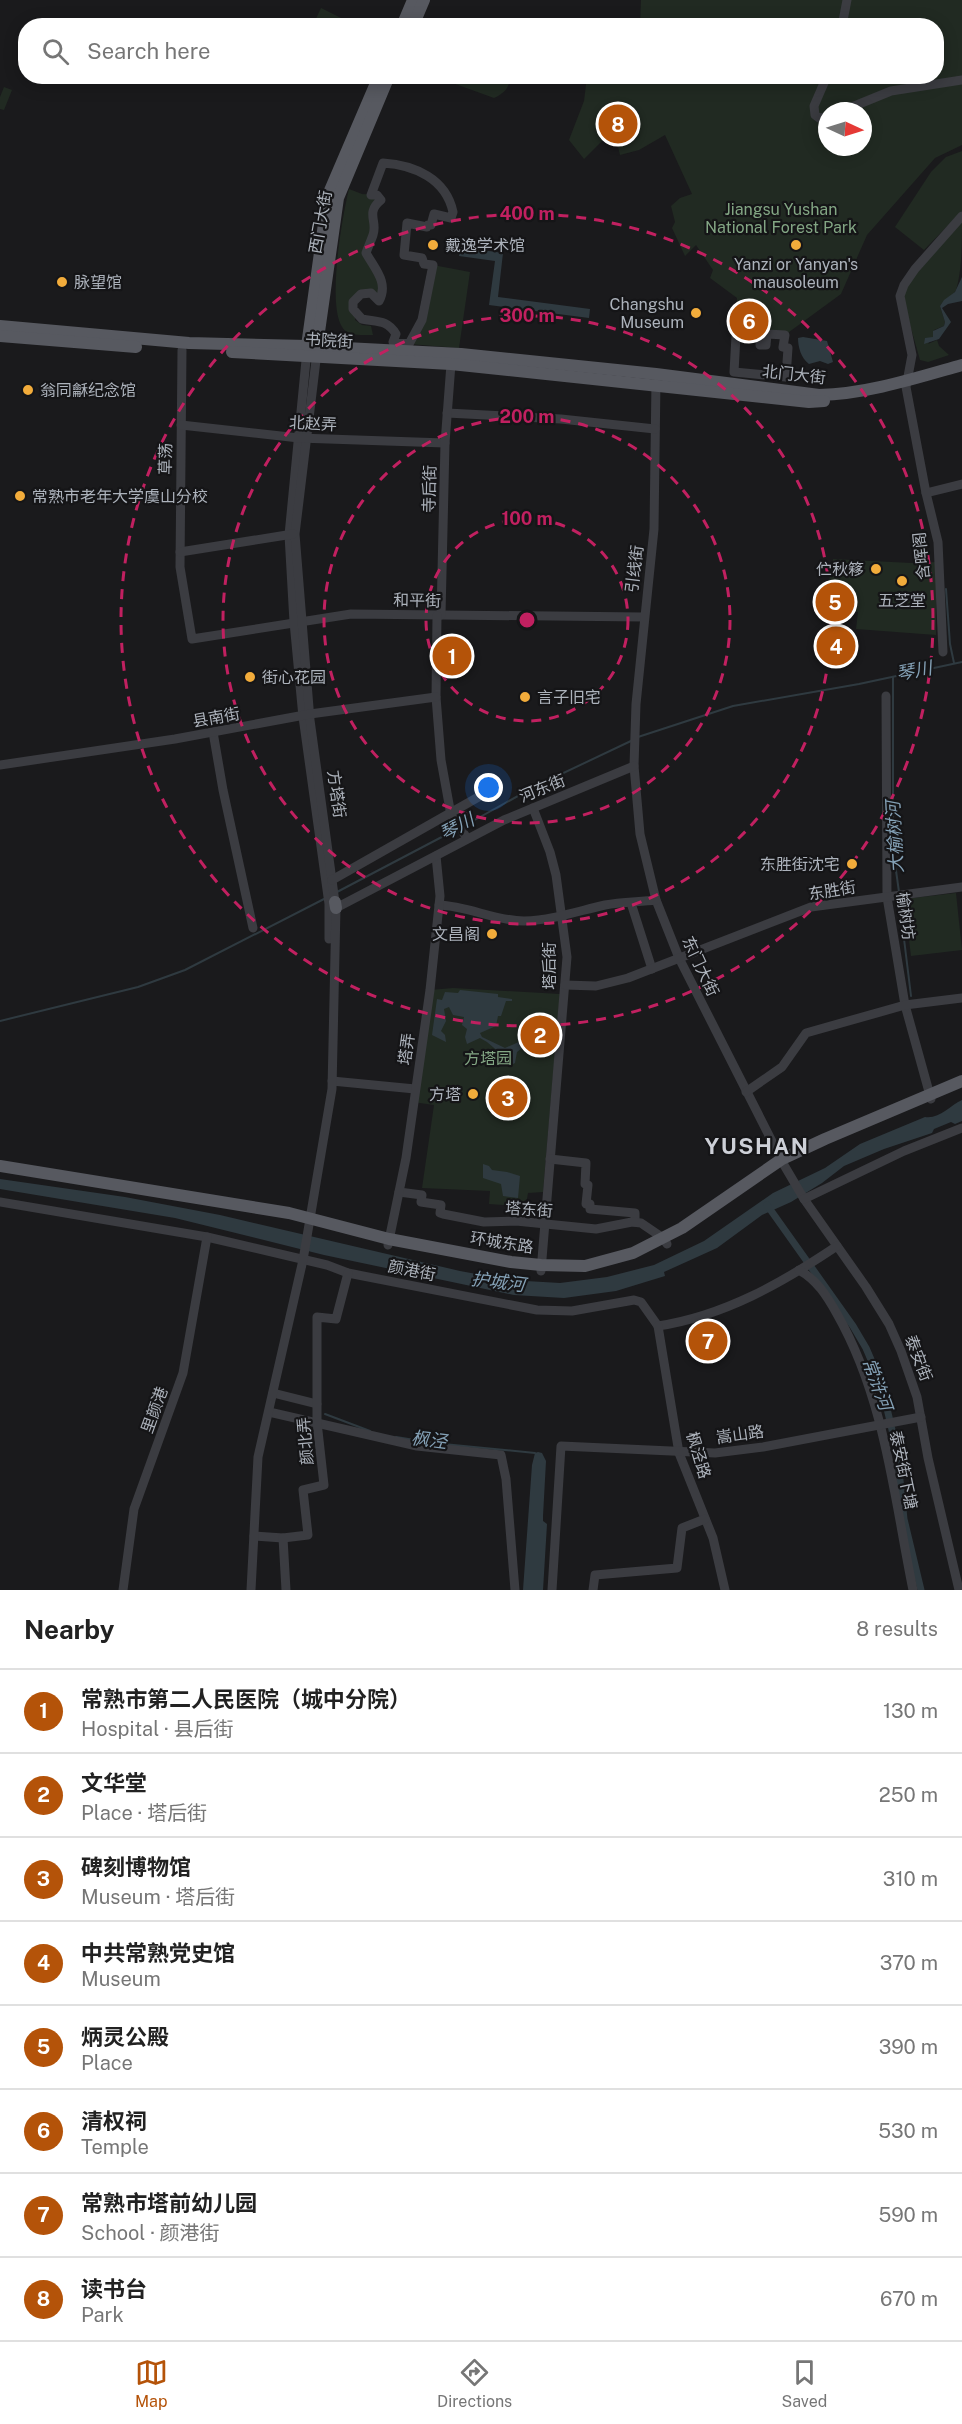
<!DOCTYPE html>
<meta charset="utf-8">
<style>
body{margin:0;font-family:"Public Sans","Noto Sans SC",sans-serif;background:#f2f2f2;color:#222}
.compass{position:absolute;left:818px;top:102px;width:54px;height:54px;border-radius:50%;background:#fff;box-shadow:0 3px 15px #0003;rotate:94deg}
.you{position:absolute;left:489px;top:788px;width:21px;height:21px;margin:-15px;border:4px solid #fff;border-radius:50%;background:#1a73e8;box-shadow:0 0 0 9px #1a73e833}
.badge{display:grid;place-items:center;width:39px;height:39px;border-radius:50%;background:#b45309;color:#fff;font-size:20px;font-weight:700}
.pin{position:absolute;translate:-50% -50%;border:3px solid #fff;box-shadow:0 2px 6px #0006}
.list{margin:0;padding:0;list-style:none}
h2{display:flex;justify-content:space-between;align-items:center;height:78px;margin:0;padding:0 24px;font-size:26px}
h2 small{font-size:20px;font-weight:400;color:#767676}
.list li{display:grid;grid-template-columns:39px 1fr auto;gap:18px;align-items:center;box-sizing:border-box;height:84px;padding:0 24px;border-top:2px solid #e0e0e0}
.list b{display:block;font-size:22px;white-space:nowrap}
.list p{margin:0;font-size:20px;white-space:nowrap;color:#767676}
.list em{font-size:20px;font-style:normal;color:#767676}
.icon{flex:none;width:33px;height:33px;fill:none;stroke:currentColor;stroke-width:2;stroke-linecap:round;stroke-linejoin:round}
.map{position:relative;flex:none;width:962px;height:1590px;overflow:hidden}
.search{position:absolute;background:#fff;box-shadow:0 3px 15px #0003;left:18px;right:18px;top:18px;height:66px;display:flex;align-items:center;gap:15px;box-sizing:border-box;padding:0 21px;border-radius:24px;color:#767676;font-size:22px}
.sheet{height:750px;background:#fff}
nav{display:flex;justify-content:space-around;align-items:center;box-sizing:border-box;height:84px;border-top:2px solid #e0e0e0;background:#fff;font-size:16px;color:#767676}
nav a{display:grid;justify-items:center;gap:3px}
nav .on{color:#b45309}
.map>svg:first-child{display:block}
</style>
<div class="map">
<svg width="962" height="1590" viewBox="0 0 962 1590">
<rect width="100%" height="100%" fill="#1a1a1c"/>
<g fill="#212a22" fill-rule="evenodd">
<path d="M641,0H962V145L935,158L867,235L841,294L785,335L761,334L763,308L737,306V298L710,278L713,270L696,245L685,256L672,228L675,222L671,206L680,198L692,194L665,135L639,150L620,155L617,143L613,144L611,139L603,140L584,159L569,140L584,101L587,77L936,76V26L640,25ZM827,111H863V147H827Z"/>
<polygon points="321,8 349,22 347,25 313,25"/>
<path d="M436,77H510C510,88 503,94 494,98Z"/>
<polygon points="4,87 12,90 4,110 0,109 0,97"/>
<polygon points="962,151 962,211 924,250 895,227 931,172 946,157"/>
<path d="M349,189L362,194L377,195L366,253L385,289L376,296L355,298V320L362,325L371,326L373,335C365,335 353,336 346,331C324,316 343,213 349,189Z"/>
<path d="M962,220C962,241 962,271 956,290C952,297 944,299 940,306L945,322L944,326L934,330L933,337L928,344L937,340L939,346L949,355L928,362L920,360L903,300L907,285Z"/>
<polygon points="433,265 470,272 459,348 409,344 419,323"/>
<polygon points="833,559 911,563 936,562 936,635 856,629 858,612 824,608"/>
<polygon points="956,893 962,950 911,956 904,899"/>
<polygon points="453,988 560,994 543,1192 528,1193 527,1199 517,1206 489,1204 490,1191 422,1188 434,1105 413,1102 430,990"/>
</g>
<g fill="#2f3a40">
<polygon points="461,247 503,253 498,297 590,309 589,318 489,305 495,261 459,256"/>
<polygon points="962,277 962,301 948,304 942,308 951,322 939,339 924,344 925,338 933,337 933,331 944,326 945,322 940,306 944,300 955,292"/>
<path d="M803,337L827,341L833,362L828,364L820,361L809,364C801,358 798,347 798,338Z"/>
<polygon points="460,990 498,994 498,997 512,999 512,1001 506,1001 501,1016 498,1016 496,1026 480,1033 482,1037 505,1048 521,1041 520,1033 524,1022 535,1024 537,1030 533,1030 533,1040 535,1040 535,1043 540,1043 541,1047 551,1051 550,1056 540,1057 521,1049 517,1052 515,1063 513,1064 487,1042 480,1038 467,1044 465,1037 467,1029 462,1025 464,1017 453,1015 449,1007 444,1009 446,1021 441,1031 445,1035 446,1042 432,1035 437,999 442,1000 445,992 458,993"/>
<path d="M962,1100V1121L955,1124L951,1122L934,1129L932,1133L884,1149L844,1166L822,1183L791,1202L762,1215L717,1248L664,1272L665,1276L616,1291L564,1298L514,1295L324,1255L175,1218L0,1189V1179L125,1197L220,1215L460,1271L509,1280L560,1283L607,1277L654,1265L704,1241L773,1193L825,1168L860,1144L925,1117C940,1119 949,1106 962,1100Z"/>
<polygon points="483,1164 489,1166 492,1170 507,1172 520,1176 518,1198 503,1196 501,1184 483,1178"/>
<polygon points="538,1452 542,1453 546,1461 543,1516 543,1521 547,1524 543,1590 523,1590 532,1465 535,1453"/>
</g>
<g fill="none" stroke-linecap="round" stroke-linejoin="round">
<g stroke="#2f3a40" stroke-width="2">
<polyline points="946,589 950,644 954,663"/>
<polyline points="893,677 893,849 899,892"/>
<polyline points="638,737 733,706 859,684 962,662"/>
<polyline points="462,827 536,786 633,740"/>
<polyline points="337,892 457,829"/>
<polyline points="899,898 911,996"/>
<polyline points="0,1021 138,987 185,970 324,899"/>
<polyline points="325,1414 370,1431"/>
<polyline points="396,1437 433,1443 535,1453"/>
</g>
<polyline stroke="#2f3a40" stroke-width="7" points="767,1205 853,1326 866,1348 881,1383 897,1451 904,1519 921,1590"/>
<g stroke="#3b3c41" stroke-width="9">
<polyline points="842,26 847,0"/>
<polyline points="842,111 891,91 962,80"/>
<polyline points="827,117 819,118 815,115 814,106 827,76"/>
<path d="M383,163C415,165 446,179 453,212L451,218L434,214L431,225H428L427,227L407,223L404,255L422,258L424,264L433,265L422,320L409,344L393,342L396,334C387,319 376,322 362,319L353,309V302L361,294L371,293L379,301C389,283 375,269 366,253C368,247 371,241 373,235C378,221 365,213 381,200L377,195H371Z"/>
<polygon points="767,334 785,335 783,347 788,348 786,377 734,372 736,336 761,338 760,345 766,345"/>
<polyline points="182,350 180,567 192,639 351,614 643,617"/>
<polyline points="307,350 289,535 294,622 303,717 329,904 329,939"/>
<polyline points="317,352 295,534 310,720 335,902"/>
<polyline points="656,380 654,529 636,704 634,766 640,834 656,900 679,958 784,1165 804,1199 866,1287 889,1324 901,1351 917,1397 928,1458 959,1590"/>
<polyline points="447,413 561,419 655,429"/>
<polyline points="181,425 299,438 445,443"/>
<polyline points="926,493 962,484"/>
<polyline points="180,552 293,534"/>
<polyline points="441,615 445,443 451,364"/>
<polyline points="437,616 436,697 441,760 451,815 467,838"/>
<polyline points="943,652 938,542 926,493 906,387 912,355 900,296 904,285 915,269 962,216"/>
<polyline points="886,696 887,897 905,1005 931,1099"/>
<polyline points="213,732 223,790 253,928"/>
<polyline points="0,765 175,739 310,714 436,697"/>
<polyline points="533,808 550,852 556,875 567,957 541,1271"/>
<polyline points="332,880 489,791"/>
<polyline points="631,903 652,969"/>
<path d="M439,905C468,906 495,921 524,921C553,920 578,911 605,905C621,902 639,902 656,900"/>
<polyline points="565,985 596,986 628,978 811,907 962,887"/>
<polyline points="332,1081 415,1089"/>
<polyline points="746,1092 782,1067 806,1033 905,1005 962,998"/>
<polyline points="550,1159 586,1163 585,1184 588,1185 586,1204 590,1204 590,1209 635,1213 635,1222"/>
<polyline points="399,1192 422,1195 421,1202 441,1205 440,1213 443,1214 484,1222 516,1221 596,1229 632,1222 641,1223 663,1238 667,1244"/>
<polyline points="804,1199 904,1151 962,1128"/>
<path d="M0,1202L207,1237L327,1265L348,1273L537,1310L572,1311L634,1300L641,1302L658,1326C724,1316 782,1283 837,1246"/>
<polyline points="388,1245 406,1158 430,990 440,896 436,856"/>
<path d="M799,1270C817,1280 827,1296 837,1314C885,1398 894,1497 913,1590"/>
<polyline points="658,1326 679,1453 713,1538 725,1590"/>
<polyline points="273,1393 317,1404"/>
<polyline points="269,1412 417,1446 501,1455 506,1479 515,1590"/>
<polyline points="254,1536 283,1538"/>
<polyline points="123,1590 134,1509 183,1373 207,1237"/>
<polyline points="251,1590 258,1457 303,1260 332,1089 336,908 504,820 634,766"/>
<polyline points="286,1590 283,1538 308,1535 303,1490 324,1485 317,1422 317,1317 336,1319 348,1273"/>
<polyline points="552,1590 561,1446 715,1453 763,1447 921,1417"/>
<polyline points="593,1590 595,1575 677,1568 682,1528 705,1519"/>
</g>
<g stroke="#575960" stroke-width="12">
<polyline points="402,26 413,0"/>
<polyline points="413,26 424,0"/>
<path d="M0,326L189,343L307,346L461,354L656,374L819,395C867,394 916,378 962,365"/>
<polyline points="0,336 136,347"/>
<polyline points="307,346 328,195 379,76"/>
<polyline points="317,346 338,198 389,76"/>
<polyline points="232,352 451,364 809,402 824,401"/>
<polyline points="335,902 336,908"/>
<polyline points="0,1166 289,1213 389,1239 511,1262 541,1265 585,1266 633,1253 682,1228 782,1159 825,1139 962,1081"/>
</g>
</g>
<g fill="none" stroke="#c12060" stroke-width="3" stroke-dasharray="10 8">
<circle cx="527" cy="620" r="101"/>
<circle cx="527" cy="620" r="203"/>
<circle cx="527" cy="620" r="304"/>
<circle cx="527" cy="620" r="406"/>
</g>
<g fill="#f2ac3b" stroke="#151517" stroke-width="2">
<circle cx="433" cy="245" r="6"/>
<circle cx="796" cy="245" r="6"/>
<circle cx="62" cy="282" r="6"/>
<circle cx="696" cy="313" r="6"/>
<circle cx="28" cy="390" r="6"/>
<circle cx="20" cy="496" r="6"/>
<circle cx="876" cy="569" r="6"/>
<circle cx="902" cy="581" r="6"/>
<circle cx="250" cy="677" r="6"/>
<circle cx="525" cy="697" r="6"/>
<circle cx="852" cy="864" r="6"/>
<circle cx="492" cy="934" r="6"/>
<circle cx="473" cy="1094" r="6"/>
</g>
<g text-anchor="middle" stroke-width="4.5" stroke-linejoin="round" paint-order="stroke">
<g font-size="16" fill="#83a684" stroke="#151517">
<text x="781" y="215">Jiangsu Yushan<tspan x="781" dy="18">National Forest Park</tspan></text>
<text x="488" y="1064">方塔园</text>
</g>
<g font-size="16" fill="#acb2bb" stroke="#151517">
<text transform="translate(320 222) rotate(-80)" y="6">西门大街</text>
<text transform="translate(329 340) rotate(3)" y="6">书院街</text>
<text transform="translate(794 374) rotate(6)" y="6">北门大街</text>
<text transform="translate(313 423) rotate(3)" y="6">北赵弄</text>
<text transform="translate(165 459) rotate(-89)" y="6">草荡</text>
<text transform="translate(429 489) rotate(-89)" y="6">寺后街</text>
<text transform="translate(921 556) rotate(-96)" y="6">含晖阁</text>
<text transform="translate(634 569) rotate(-83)" y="6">引线街</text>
<text transform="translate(417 600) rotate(1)" y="6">和平街</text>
<text transform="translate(216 717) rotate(-10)" y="6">县南街</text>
<text transform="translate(542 788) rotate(-22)" y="6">河东街</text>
<text transform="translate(337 794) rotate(82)" y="6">方塔街</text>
<text transform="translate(832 890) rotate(-9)" y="6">东胜街</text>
<text transform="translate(906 916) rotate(82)" y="6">榆树坊</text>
<text transform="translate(549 966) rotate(-90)" y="6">塔后街</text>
<text transform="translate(701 966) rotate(65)" y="6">东门大街</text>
<text transform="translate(406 1049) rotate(-82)" y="6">塔弄</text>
<text transform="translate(529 1209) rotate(4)" y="6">塔东街</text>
<text transform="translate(502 1242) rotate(9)" y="6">环城东路</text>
<text transform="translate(412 1270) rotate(11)" y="6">颜港街</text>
<text transform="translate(919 1358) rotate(69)" y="6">泰安街</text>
<text transform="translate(154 1410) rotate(-70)" y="6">里颜港</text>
<text transform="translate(740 1434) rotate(-8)" y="6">嵩山路</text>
<text transform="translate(305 1441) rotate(-95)" y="6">颜北弄</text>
<text transform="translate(699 1455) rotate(73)" y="6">枫泾路</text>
<text transform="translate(904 1470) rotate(78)" y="6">泰安街下塘</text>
</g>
<g font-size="16" fill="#acb2bb" stroke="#151517" text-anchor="start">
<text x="445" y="251">戴逸学术馆</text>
<text x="796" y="270" text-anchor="middle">Yanzi or Yanyan's<tspan x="796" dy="18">mausoleum</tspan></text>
<text x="74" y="288">脉望馆</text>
<text x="684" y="310" text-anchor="end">Changshu<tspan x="684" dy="18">Museum</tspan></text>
<text x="40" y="396">翁同龢纪念馆</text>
<text x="32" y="502">常熟市老年大学虞山分校</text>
<text x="864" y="575" text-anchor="end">伫秋簃</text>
<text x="902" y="606" text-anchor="middle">五芝堂</text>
<text x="262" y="683">街心花园</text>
<text x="537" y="703">言子旧宅</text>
<text x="840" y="870" text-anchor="end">东胜街沈宅</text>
<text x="480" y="940" text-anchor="end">文昌阁</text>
<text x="461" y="1100" text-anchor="end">方塔</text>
</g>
<g font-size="18" font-style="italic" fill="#84a1b6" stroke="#151517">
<text transform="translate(914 671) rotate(-11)" y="6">琴川</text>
<text transform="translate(457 827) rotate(-28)" y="6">琴川</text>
<text transform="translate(895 837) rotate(-93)" y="6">大榆树河</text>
<text transform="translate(498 1282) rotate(7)" y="6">护城河</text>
<text transform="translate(877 1384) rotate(70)" y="6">常浒河</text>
<text transform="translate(429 1440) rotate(7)" y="6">枫泾</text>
</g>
<g font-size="22" font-weight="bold" letter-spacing="1.5" fill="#cdd0d7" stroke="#151517">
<text x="757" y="1154">YUSHAN</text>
</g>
</g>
<circle cx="527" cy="620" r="9" fill="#c12060" stroke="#151517" stroke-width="3"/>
<g font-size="18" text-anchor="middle" font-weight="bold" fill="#c12060" stroke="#151517" stroke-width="4.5" stroke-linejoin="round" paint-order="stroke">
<text x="527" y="220">400 m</text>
<text x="527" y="322">300 m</text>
<text x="527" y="423">200 m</text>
<text x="527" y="525">100 m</text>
</g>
</svg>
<svg class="compass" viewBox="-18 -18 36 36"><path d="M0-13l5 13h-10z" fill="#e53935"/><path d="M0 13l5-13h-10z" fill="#767676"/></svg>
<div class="you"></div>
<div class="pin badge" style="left:452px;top:656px">1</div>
<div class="pin badge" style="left:540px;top:1035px">2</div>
<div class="pin badge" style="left:508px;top:1098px">3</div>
<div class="pin badge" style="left:836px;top:646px">4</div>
<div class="pin badge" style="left:835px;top:602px">5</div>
<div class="pin badge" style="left:749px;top:321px">6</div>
<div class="pin badge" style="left:708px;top:1341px">7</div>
<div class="pin badge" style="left:618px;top:124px">8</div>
<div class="search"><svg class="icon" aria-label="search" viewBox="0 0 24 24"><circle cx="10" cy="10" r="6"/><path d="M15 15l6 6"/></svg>Search here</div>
</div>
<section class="sheet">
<h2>Nearby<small>8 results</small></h2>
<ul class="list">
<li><span class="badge">1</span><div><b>常熟市第二人民医院（城中分院）</b><p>Hospital · 县后街</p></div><em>130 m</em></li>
<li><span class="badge">2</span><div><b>文华堂</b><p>Place · 塔后街</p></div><em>250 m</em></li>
<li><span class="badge">3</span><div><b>碑刻博物馆</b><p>Museum · 塔后街</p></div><em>310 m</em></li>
<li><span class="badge">4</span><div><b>中共常熟党史馆</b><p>Museum</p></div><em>370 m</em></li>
<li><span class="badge">5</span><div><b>炳灵公殿</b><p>Place</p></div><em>390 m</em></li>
<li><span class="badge">6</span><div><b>清权祠</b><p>Temple</p></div><em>530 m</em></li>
<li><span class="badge">7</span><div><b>常熟市塔前幼儿园</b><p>School · 颜港街</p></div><em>590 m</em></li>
<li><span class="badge">8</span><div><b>读书台</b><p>Park</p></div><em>670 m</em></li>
</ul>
</section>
<nav>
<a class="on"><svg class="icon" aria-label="map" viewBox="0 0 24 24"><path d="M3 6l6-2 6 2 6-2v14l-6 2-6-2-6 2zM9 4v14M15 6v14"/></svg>Map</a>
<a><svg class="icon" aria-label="directions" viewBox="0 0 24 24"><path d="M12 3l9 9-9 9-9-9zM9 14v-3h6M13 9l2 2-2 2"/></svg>Directions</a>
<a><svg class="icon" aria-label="saved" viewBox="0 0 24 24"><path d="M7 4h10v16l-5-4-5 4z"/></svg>Saved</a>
</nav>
